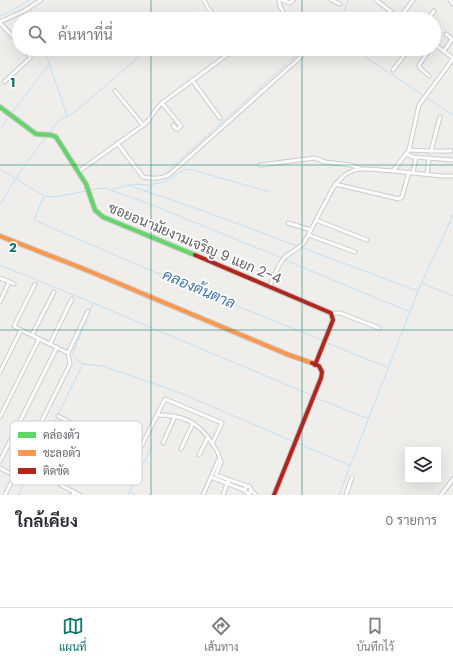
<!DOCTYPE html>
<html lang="th">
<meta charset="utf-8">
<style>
body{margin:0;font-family:Poppins,Sarabun,sans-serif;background:#f7f7f7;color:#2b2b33}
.controls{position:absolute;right:12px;bottom:12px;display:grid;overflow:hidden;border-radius:0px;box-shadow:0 4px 16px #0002}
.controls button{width:36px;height:36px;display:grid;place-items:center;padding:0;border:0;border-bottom:1px solid #e1e1e2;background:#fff;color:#2b2b33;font:20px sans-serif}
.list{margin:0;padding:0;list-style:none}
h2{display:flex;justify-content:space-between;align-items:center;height:52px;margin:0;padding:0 16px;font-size:17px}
h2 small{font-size:13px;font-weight:400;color:#7c7c81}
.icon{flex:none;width:22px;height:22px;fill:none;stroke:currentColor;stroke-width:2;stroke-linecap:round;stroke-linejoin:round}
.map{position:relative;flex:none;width:453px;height:495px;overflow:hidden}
.search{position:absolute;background:#fff;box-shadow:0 4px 16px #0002;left:12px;right:12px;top:12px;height:44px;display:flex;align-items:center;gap:10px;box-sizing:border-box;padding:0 14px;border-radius:22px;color:#7c7c81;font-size:15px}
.sheet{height:112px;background:#fff}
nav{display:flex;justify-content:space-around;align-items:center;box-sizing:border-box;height:56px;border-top:1px solid #e1e1e2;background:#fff;font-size:11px;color:#7c7c81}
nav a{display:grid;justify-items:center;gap:2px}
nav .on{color:#0f766e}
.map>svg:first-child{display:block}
</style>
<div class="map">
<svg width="453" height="495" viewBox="0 0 453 495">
<rect width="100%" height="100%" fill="#efeeea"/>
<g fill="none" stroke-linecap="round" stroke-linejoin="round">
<g stroke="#bfe0f9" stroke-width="1">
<polyline points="31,10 34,19"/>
<polyline points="0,16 18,7 29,0"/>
<polyline points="342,19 348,0"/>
<polyline points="44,49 67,115"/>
<polyline points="353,49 453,115"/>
<polyline points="12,113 49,64"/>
<polyline points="0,129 9,117"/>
<polyline points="50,132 58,121 76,111 148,49"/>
<polyline points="0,169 44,196 34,220 180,283 324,341"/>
<polyline points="161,177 303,49"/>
<polyline points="154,184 165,182 182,171 189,169 270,192"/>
<polyline points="128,185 209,213 297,246"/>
<polyline points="89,190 104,188 142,201 282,258"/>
<polyline points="111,190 133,184 151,185"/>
<polyline points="147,191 157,180"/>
<polyline points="44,196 55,197 86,191"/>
<polyline points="0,205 15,179 45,138"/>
<polyline points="303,248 418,291"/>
<polyline points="285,260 410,312"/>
<polyline points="0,265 93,303 311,395"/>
<polyline points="422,283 453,296"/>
<polyline points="93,303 73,353 74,357 83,364 103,366 178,392 292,441"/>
<polyline points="327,343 389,368"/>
<polyline points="314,397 369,419"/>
<polyline points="295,442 351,466"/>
<polyline points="130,492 136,495"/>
<polyline points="18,495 83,364"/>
<polyline points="128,495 152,446"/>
<polyline points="339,495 418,291 453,215"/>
</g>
<g stroke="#cbcccc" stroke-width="5">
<g id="street">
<polyline points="204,0 208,8 217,19"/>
<polyline points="279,0 280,6 287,19"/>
<polyline points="282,0 290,3 293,0"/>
<polyline points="331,0 340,4"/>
<polyline points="376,0 401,19"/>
<polyline points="450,0 453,4"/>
<polyline points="399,19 413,0"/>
<polyline points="428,19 434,11"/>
<polyline points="0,22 24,11 41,0"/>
<polyline points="0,23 19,43"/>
<polyline points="434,44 453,58"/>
<polyline points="444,51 452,39 446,34"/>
<polyline points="374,53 377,49"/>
<polyline points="393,70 409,49"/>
<polyline points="429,76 420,68 419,65 430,49"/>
<polyline points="192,80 220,118"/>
<polyline points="4,82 30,58 30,56 24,49"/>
<polyline points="115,91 143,125"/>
<polyline points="162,103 181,126 178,129 176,129 173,125"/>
<path d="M117,143L143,177C153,179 162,179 170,174L303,55L305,49"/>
<polyline points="409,150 431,151 440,117"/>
<polyline points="431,151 451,151"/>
<polyline points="406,154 413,157 453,160"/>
<polyline points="260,165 315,158 325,162 351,165 359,168"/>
<polyline points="393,171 442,176 453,176"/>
<path d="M78,172L145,124C152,117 155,109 162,103L235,49"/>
<polyline points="413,173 416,157"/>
<polyline points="427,175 429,158"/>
<polyline points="335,184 399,199 402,197 409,172"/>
<polyline points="316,220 367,240"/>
<polyline points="288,223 311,230"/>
<polyline points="309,235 355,252"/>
<polyline points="0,278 14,284"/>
<polyline points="35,284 14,326 21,330 68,353 88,311"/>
<path d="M270,286C274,277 278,264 285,257C292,251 300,249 305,241L333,188C351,161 367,170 393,171L409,150L419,105L453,59"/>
<polyline points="0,302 9,282"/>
<polyline points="331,313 340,313 379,328"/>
<polyline points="32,335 54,292"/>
<polyline points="50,344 72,299"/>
<polyline points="0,372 21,330"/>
<path d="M157,415C182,415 198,421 212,443C215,448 219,453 220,459"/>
<polyline points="58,416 81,428 55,480 55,482 74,492"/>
<polyline points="0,417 39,339"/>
<polyline points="163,443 175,416"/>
<polyline points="181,449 193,423"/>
<polyline points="138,453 165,399 222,423 212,444"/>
<polyline points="199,455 208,437"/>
<polyline points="0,461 57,347"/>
<polyline points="0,468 15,476"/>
<polyline points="244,490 211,477 218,461 220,459 221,462 216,475 247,486"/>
<polyline points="251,490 256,495"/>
<polyline points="248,493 250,492 251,489 249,486 245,488 245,491 250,495"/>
<polyline points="5,495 70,364 68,353"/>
<polyline points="73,495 74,492 80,495"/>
<polyline points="203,495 211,477"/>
<polyline points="223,495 228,481"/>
<polyline points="346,495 352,477"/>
<polyline points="441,495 453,479"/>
</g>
</g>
<g stroke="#cacacb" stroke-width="6">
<polyline id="fast" points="0,107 36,134 51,135 56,137 86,184 95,210 103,217 195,255"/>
</g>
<g stroke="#cacacb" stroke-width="6">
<polyline id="slow" points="0,236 84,269 289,355 312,363"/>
</g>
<g stroke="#cacacb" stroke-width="6">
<g id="jam">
<polyline points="195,255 331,313 333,320 315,365"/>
<polyline points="274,495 321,378 322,372 319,366 312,363"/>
</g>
</g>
<use href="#street" stroke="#fdfcfc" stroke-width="3"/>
<use href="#fast" stroke="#63d668" stroke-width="4"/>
<use href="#slow" stroke="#ff974d" stroke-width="4"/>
<use href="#jam" stroke="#b3261e" stroke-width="4"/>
</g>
<path fill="none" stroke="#0f766e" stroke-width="1" stroke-opacity="0.55" d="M151,0V19M302,0V19M151,49V495M302,49V495M0,165H453M0,330H453"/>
<g text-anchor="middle" stroke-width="3.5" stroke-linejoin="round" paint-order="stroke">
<g font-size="14" fill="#5f6368" stroke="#fff">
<text transform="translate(195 243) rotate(23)" y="5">ซอยอนามัยงามเจริญ 9 แยก 2-4</text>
</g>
<g font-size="15" font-style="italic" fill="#4174aa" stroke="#fff">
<text transform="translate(199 289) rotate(23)" y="5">คลองต้นตาล</text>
</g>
</g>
<rect x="10" y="421" width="132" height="64" rx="6" fill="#fff" stroke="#cfd0d2" stroke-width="1"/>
<rect x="18" y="432" width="18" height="6" fill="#63d668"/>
<rect x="18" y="450" width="18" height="6" fill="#ff974d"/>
<rect x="18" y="468" width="18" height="6" fill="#b3261e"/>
<g font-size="11" fill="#5f6368">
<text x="43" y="439">คล่องตัว</text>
<text x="43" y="457">ชะลอตัว</text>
<text x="43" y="475">ติดขัด</text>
</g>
<g font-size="13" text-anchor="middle" font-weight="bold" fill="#0f766e" stroke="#fff" stroke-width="3.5" stroke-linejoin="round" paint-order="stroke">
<text x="13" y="87">1</text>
<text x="13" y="252">2</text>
</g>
</svg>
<div class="controls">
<button><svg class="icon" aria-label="layers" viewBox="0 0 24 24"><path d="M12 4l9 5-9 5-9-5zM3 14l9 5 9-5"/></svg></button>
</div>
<div class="search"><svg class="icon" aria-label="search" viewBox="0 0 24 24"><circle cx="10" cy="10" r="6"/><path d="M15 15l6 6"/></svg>ค้นหาที่นี่</div>
</div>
<section class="sheet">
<h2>ใกล้เคียง<small>0 รายการ</small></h2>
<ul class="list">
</ul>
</section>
<nav>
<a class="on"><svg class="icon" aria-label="map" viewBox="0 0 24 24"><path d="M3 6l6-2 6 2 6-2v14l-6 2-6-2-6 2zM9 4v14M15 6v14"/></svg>แผนที่</a>
<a><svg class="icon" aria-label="directions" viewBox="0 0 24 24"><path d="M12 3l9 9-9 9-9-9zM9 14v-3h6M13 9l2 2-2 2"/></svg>เส้นทาง</a>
<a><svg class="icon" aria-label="saved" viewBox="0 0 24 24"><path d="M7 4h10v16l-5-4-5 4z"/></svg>บันทึกไว้</a>
</nav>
